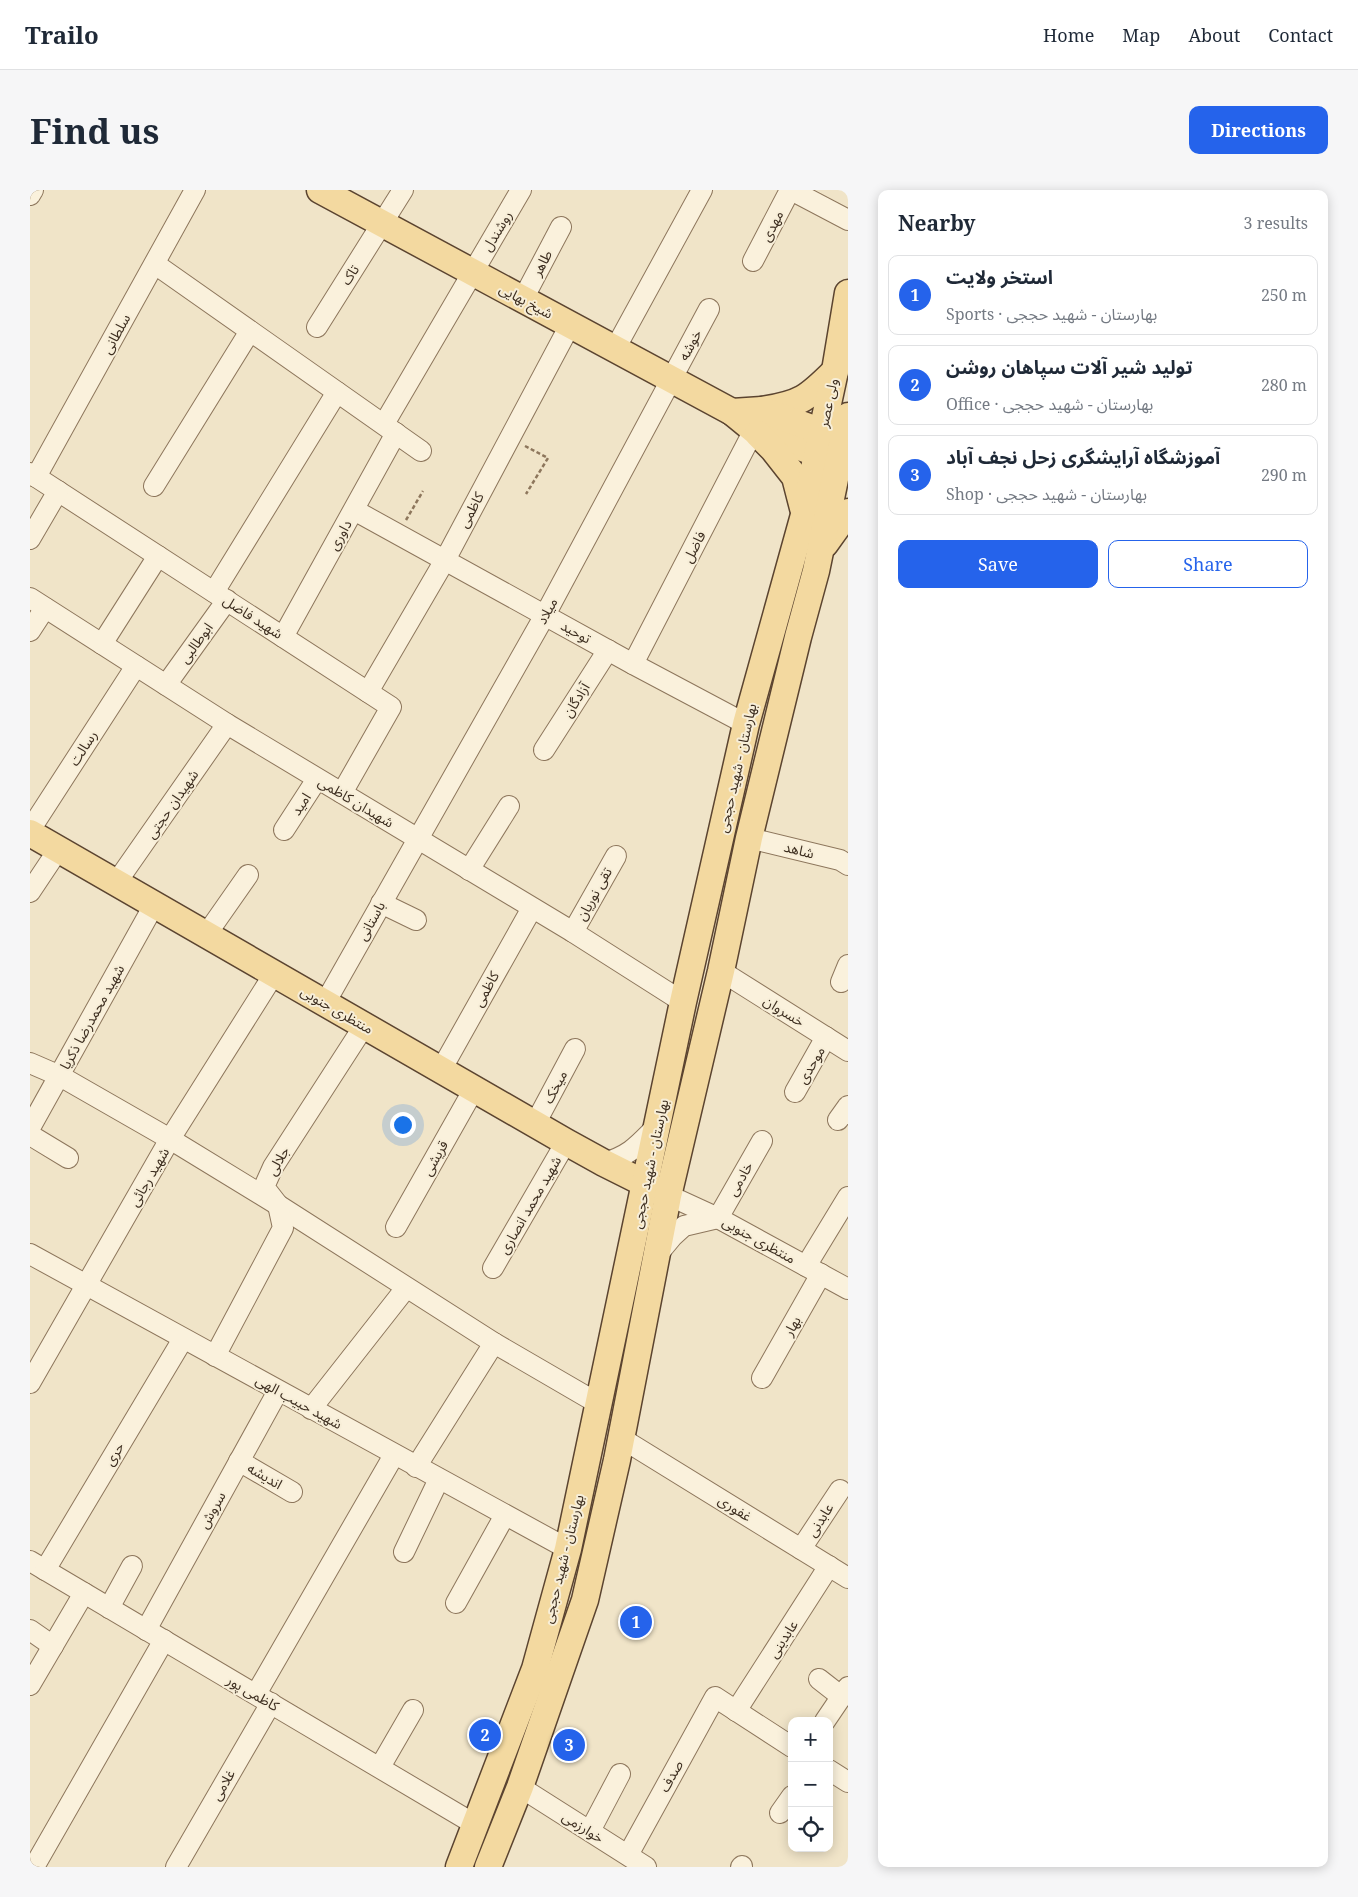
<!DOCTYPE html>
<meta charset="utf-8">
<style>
body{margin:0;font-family:"Noto Serif","Noto Sans Arabic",serif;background:#f6f6f7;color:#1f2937}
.controls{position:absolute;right:15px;bottom:15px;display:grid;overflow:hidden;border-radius:10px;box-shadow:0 2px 12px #0003}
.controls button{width:45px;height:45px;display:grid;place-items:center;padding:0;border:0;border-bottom:1px solid #e0e1e3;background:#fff;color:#1f2937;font:25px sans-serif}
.you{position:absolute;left:372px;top:934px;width:18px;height:18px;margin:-12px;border:4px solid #fff;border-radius:50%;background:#1a73e8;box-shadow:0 0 0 8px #1a73e833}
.badge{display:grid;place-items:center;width:32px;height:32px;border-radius:50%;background:#2563eb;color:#fff;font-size:16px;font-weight:700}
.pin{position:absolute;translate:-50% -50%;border:2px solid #fff;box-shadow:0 1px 5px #0006}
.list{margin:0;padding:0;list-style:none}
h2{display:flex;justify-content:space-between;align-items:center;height:65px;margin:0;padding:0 20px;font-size:21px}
h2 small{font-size:16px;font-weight:400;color:#747a83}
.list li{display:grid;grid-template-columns:32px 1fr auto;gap:15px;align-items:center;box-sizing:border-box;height:80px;margin:0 10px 10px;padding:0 10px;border:1px solid #e0e1e3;border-radius:10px}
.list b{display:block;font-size:19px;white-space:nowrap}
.list p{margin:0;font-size:16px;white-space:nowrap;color:#747a83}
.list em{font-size:16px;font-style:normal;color:#747a83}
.actions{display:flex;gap:10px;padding:15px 20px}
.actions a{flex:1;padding:11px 0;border:1px solid #2563eb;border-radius:10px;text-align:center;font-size:18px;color:#2563eb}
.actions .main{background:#2563eb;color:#fff}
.icon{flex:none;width:28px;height:28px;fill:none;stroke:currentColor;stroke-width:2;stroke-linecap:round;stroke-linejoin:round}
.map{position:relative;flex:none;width:818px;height:1677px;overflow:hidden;border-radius:10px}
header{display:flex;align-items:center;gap:30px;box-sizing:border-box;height:70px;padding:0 25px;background:#fff;border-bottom:1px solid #e0e1e3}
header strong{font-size:24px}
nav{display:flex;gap:28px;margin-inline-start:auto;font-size:18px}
.intro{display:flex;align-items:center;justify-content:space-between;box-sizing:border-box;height:120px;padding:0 30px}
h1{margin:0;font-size:35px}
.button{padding:12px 22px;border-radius:10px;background:#2563eb;color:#fff;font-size:18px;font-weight:700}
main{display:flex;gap:30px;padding:0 30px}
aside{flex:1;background:#fff;border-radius:10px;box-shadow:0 2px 12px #0003}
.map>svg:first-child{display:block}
</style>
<header>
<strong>Trailo</strong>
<nav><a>Home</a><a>Map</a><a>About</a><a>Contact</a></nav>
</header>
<div class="intro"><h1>Find us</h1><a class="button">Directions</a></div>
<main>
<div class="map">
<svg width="818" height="1677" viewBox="0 0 818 1677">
<rect width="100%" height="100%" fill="#f0e4c8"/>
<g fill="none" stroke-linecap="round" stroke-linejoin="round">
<g stroke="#8d765c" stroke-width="22">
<g id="minor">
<polyline points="761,0 818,30"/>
<polyline points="0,5 3,0"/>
<polyline points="723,71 760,0"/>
<polyline points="125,74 391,261"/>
<polyline points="493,109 531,37"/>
<polyline points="287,137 373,0"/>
<polyline points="585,159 672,0"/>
<polyline points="354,234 491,0"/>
<polyline points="0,283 361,517 312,603"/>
<polyline points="6,287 165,0"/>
<polyline points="124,296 220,141"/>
<polyline points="324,320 603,474 716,534"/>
<polyline points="0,349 28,301"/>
<polyline points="184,402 307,202"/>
<polyline points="0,408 197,534 543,742 653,812"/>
<polyline points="0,441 15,418"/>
<polyline points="253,447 366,243"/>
<polyline points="72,454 128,366"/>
<polyline points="603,474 724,240"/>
<polyline points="136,495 197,410"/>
<polyline points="338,502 415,370 540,135"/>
<polyline points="514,560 578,460"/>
<polyline points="0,640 106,476"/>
<polyline points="254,640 287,589"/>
<polyline points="719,648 810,670 818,675"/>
<polyline points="439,680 479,616"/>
<polyline points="86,693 197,534"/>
<polyline points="0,702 28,660"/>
<polyline points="351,713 386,730"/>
<polyline points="543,742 586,666"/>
<polyline points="176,745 218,685"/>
<polyline points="691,781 818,861"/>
<polyline points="811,792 818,775"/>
<polyline points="295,813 515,425 679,119"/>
<polyline points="0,873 30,886 140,949 248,1015 464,1153 569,1214"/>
<polyline points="411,880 502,718"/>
<polyline points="765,902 796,847"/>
<polyline points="808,930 818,916"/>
<polyline points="505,934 545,859"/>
<polyline points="0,938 124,715"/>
<polyline points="0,945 38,968"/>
<path d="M574,973C601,965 608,955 627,936"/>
<polyline points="627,1000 688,1028 818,1099"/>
<polyline points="366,1037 444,899"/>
<polyline points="0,1064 538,1359"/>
<polyline points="627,1065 642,1047 654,1036 688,1028 732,951"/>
<polyline points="776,1076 818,1007"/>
<polyline points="463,1078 536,952"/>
<polyline points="185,1166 253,1038 248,1015 234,997 243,977 334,836"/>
<polyline points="732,1188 791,1084"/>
<polyline points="0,1193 140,949 244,784"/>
<polyline points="281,1219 376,1098"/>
<polyline points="591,1248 818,1388"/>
<polyline points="209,1271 262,1302"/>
<polyline points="386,1277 464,1153"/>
<polyline points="771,1359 810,1300"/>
<polyline points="374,1362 409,1289"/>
<polyline points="0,1371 446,1635"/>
<polyline points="15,1380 153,1149"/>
<polyline points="426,1413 475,1325"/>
<polyline points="79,1418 102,1376"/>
<polyline points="0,1440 23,1456"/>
<polyline points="116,1440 248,1201"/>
<polyline points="789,1489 812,1507"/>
<polyline points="0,1495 54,1403"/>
<polyline points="226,1504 364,1265"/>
<polyline points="706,1521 799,1376"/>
<polyline points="795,1531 818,1497"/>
<polyline points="350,1577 383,1520"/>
<polyline points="799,1580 818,1592"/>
<polyline points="490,1597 616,1677"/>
<polyline points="750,1623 762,1606"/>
<polyline points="560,1641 590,1584"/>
<polyline points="598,1665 685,1507 762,1557"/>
<polyline points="4,1677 134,1450"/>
<polyline points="146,1677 241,1513"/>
<polyline points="711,1677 712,1676"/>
</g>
</g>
<g stroke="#5b4430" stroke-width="29">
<g id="major">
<polyline points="290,0 702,222 724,240 802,269"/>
<path d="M732,220C771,214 778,208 805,181"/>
<polyline points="702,222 732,220 809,248"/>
<polyline points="728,244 743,259 765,287 773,318"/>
<polyline points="795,354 818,322"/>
<polyline points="0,643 536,952 574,973 616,994"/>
<polyline points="429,1677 505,1479 538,1359 653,812 716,534 774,325 805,181 818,103"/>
<polyline points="458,1677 490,1597 555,1410 587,1270 638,1006 691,781 719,648 768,447 786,381 818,226"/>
</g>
</g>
<g stroke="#8d765c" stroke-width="2.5" stroke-dasharray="4 2.5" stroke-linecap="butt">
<polyline points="495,256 518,268 496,304"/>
<polyline points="376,330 393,301"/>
</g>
<use href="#minor" stroke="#faf1dc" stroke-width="20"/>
<use href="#major" stroke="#f3d9a0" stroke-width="26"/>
</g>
<g text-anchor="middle" stroke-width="4" stroke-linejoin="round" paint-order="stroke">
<g font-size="14" fill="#3d2e20" stroke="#f7eed8">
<text transform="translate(742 36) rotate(-63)" y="5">مهدی</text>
<text transform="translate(467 41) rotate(-59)" y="5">روشندل</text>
<text transform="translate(512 73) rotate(-62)" y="5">طاهر</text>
<text transform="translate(320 85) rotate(-57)" y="5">تاک</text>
<text transform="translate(496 111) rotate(28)" y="5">شیخ بهایی</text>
<text transform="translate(86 144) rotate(-61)" y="5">سلطانی</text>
<text transform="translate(660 155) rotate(-62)" y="5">خوشه</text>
<text transform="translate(798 213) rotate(-78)" y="5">ولی عصر</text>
<text transform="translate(441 320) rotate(-62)" y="5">کاظمی</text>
<text transform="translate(310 345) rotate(-61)" y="5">داوری</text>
<text transform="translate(664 357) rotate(-63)" y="5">فاضل</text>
<text transform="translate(517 421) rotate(-61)" y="5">میلاد</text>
<text transform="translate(223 427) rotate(33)" y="5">شهید فاضل</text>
<text transform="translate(546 442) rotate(29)" y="5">توحید</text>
<text transform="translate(166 453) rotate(-54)" y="5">ابوطالبی</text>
<text transform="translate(546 510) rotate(-58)" y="5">آزادگان</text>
<text transform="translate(53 558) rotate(-57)" y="5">رسالت</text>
<text transform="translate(707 578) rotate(-77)" y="5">بهارستان - شهید حججی</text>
<text transform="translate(326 612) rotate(31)" y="5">شهیدان کاظمی</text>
<text transform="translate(142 614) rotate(-55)" y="5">شهیدان حجتی</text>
<text transform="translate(271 614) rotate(-57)" y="5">امید</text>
<text transform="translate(769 660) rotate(14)" y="5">شاهد</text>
<text transform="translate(564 704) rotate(-61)" y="5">تقی نوریان</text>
<text transform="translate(341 731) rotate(-61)" y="5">باستانی</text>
<text transform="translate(456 799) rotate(-61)" y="5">کاظمی</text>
<text transform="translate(307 820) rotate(30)" y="5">منتظری جنوبی</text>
<text transform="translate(754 821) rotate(32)" y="5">خسروان</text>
<text transform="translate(62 827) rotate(-61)" y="5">شهید محمدرضا ذکریا</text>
<text transform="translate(781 875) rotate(-60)" y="5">موحدی</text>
<text transform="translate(525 897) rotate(-62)" y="5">میخک</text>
<text transform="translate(405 968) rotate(-61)" y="5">قریشی</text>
<text transform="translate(248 971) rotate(-60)" y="5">جلالی</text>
<text transform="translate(620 974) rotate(-78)" y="5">بهارستان - شهید حججی</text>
<text transform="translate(119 987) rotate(-60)" y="5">شهید رجائی</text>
<text transform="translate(710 989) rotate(-60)" y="5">خادمی</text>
<text transform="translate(500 1015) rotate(-60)" y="5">شهید محمد انصاری</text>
<text transform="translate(729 1050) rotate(29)" y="5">منتظری جنوبی</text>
<text transform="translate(762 1136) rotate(-61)" y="5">بهار</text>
<text transform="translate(269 1212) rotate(29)" y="5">شهید حبیب الهی</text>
<text transform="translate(84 1264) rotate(-59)" y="5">حری</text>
<text transform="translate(235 1286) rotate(30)" y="5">اندیشه</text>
<text transform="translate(705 1318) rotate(32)" y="5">غفوری</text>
<text transform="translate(182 1320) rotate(-61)" y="5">سروش</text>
<text transform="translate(790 1330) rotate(-57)" y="5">عابدنی</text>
<text transform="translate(533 1369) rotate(-76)" y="5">بهارستان - شهید حججی</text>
<text transform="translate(753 1449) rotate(-57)" y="5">عابدینی</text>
<text transform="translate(223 1503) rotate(30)" y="5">کاظمی پور</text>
<text transform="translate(641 1586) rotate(-61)" y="5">صدف</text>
<text transform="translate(193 1595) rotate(-60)" y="5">غلامی</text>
<text transform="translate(553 1637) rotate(32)" y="5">خوارزمی</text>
</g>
</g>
</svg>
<div class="controls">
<button>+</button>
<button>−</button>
<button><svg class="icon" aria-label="locate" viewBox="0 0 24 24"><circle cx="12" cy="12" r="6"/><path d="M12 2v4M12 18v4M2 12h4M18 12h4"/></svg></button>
</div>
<div class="you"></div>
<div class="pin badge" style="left:606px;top:1432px">1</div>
<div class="pin badge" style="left:455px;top:1545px">2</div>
<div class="pin badge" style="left:539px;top:1555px">3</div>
</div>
<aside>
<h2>Nearby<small>3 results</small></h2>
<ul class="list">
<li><span class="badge">1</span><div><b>استخر ولایت</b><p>Sports · بهارستان - شهید حججی</p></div><em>250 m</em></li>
<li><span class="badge">2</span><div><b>تولید شیر آلات سپاهان روشن</b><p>Office · بهارستان - شهید حججی</p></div><em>280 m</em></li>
<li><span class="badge">3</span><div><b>آموزشگاه آرایشگری زحل نجف آباد</b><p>Shop · بهارستان - شهید حججی</p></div><em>290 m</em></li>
</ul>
<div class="actions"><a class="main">Save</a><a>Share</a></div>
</aside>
</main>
